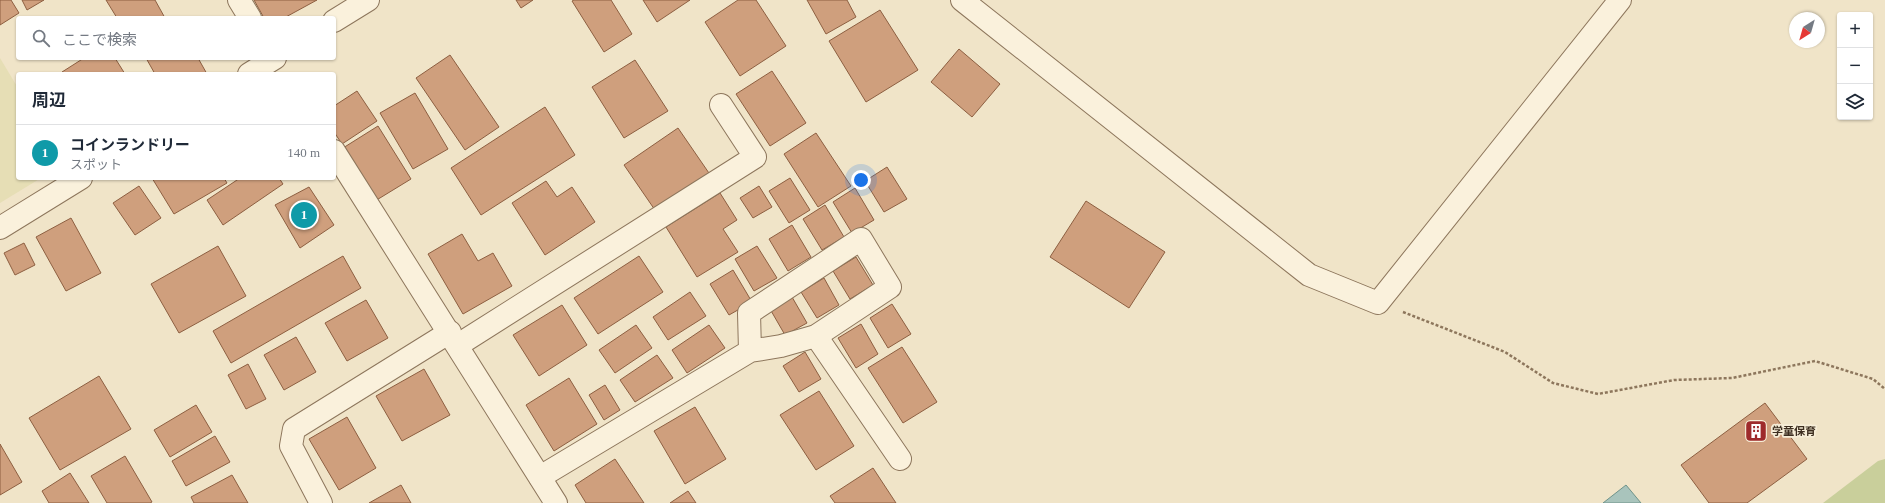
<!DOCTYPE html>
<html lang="ja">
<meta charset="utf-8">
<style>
body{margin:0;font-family:"Times New Roman","Noto Sans JP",serif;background:#f2f2f3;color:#1f2937}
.controls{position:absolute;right:12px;top:12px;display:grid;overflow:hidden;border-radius:4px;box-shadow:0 1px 3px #0004}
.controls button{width:36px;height:36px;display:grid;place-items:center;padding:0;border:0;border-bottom:1px solid #e0e1e3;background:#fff;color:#1f2937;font:20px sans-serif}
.compass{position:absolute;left:1789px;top:12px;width:36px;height:36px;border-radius:50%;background:#fff;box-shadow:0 1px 3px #0004;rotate:217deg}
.you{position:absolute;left:861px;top:180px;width:14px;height:14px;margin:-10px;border:3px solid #fff;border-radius:50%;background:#1a73e8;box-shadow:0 0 0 6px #1a73e833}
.badge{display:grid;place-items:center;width:26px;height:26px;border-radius:50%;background:#b45309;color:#fff;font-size:13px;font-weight:700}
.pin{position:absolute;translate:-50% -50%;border:2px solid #fff;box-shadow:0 1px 4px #0006}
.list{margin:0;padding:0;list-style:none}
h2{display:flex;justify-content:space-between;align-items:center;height:52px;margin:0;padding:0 16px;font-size:17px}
h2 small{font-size:13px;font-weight:400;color:#747a83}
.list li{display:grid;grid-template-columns:26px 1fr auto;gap:12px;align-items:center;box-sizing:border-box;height:56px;padding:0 16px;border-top:1px solid #e0e1e3}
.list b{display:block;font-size:15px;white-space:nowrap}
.list p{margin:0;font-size:13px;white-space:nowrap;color:#747a83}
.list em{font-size:13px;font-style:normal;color:#747a83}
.icon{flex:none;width:22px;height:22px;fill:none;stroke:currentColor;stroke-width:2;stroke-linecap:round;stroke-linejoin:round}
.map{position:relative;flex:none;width:1885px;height:503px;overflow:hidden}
.search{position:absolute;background:#fff;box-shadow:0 1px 3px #0004;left:16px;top:16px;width:320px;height:44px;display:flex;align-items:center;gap:10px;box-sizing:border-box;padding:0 14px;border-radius:4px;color:#747a83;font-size:15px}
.panel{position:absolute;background:#fff;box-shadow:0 1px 3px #0004;left:16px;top:72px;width:320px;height:108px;border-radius:4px}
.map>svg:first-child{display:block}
</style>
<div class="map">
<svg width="1885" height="503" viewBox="0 0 1885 503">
<rect width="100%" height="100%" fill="#f0e4c8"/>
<polygon fill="#e6deb5" points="0,58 18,88 18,178 41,178 0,203"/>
<polygon fill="#c9cf9b" points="1885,459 1885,503 1823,503 1878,461"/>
<polygon fill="#a9c4bc" stroke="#6f938a" points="1626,485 1641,503 1603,503"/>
<g fill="#cf9f7d" stroke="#8d5f41">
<polygon points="0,0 11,0 19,13 0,25"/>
<polygon points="22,0 44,0 27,10"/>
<polygon points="106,0 155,0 165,18 117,18"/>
<polygon points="254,0 317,0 284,18 264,18"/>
<polygon points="516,0 533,0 521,8"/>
<polygon points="574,0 611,0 632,34 604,52 572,1"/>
<polygon points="643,0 690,0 657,22"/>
<polygon points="738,0 756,0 786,46 740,76 705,22"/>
<polygon points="807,0 847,0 856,17 826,34"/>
<polygon points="880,10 918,70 866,102 829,41"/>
<polygon points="959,49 1000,84 972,117 931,82"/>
<polygon points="450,55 499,127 465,150 416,78"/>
<polygon points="84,58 115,58 125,74 63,74 62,72"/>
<polygon points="146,58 198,58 207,74 155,74"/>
<polygon points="635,60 668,111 624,138 592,87"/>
<polygon points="772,71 806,123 770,146 736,94"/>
<polygon points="357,91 377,121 342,144 334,132 334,106"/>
<polygon points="415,93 448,149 413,169 380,113"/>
<polygon points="545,107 575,155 481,215 451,168"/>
<polygon points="378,126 411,179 375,201 343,148"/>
<polygon points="678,128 711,176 657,213 624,165"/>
<polygon points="816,133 851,186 818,207 784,154"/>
<polygon points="887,167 907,199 884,212 865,181"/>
<polygon points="152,178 224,178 227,183 174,214"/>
<polygon points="240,178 279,178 283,184 223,225 207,200"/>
<polygon points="790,178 810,210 789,223 769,191"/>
<polygon points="546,181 557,197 572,187 595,222 545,255 512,203"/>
<polygon points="139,186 161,218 135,235 113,203"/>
<polygon points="759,186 772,207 753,218 740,198"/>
<polygon points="309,187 334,225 300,248 275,205"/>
<polygon points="855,188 874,220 852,233 833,202"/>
<polygon points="720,193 737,220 723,229 738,252 697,277 666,227"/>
<polygon points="1086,201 1165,252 1129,308 1050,257"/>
<polygon points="825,205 844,237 822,250 803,219"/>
<polygon points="71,218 101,273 66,291 36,237"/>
<polygon points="792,225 811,257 788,271 769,239"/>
<polygon points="462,234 478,261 493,253 512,286 463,314 428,254"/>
<polygon points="24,243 35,265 15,275 4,253"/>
<polygon points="218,246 246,296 179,333 151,284"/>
<polygon points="757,246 777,278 754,291 735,259"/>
<polygon points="343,256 361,288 231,363 213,331"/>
<polygon points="639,256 663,292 598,334 574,298"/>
<polygon points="856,257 873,285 850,299 833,271"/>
<polygon points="733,270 752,302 729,315 710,284"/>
<polygon points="824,278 839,305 817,318 801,292"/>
<polygon points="690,292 706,316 668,340 653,317"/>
<polygon points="792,297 807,323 785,335 770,309"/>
<polygon points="366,300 388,338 347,361 325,323"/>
<polygon points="892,304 911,334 888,348 870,318"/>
<polygon points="562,305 587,345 539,376 513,335"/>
<polygon points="861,324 878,354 856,368 838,338"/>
<polygon points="636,325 652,348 615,373 599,350"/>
<polygon points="709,325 725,348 687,373 672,350"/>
<polygon points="296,337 316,372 284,390 264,355"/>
<polygon points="902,347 937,402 903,423 868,368"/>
<polygon points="805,352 821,379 799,392 783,366"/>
<polygon points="657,355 673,378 635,402 620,380"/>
<polygon points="248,364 266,399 246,409 228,375"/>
<polygon points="424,369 450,415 402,441 376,396"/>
<polygon points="99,376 131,429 60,470 29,418"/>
<polygon points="569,378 597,424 554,451 526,405"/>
<polygon points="605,385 620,410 604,420 589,395"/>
<polygon points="819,391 854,446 816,470 780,415"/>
<polygon points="1765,403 1807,459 1747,503 1709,503 1681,465"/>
<polygon points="196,405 212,432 170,457 154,430"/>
<polygon points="695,407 726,459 685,484 654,431"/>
<polygon points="347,417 376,468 339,490 309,439"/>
<polygon points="215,436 230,462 186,486 172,461"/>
<polygon points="0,444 22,482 0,495"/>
<polygon points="125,456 152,502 150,503 107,503 91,476"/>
<polygon points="615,459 644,503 586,503 575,485"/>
<polygon points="873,468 896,503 835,503 830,496"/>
<polygon points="70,473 89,503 49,503 42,491"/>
<polygon points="232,475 248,503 194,503 191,497"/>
<polygon points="401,485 411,503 369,503"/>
<polygon points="688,491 696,503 670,503"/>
</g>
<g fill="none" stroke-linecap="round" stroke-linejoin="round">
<g stroke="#8d765c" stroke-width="24">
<g id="minor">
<polyline points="239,0 250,18"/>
<polyline points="962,0 1309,275 1378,303 1620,0"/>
<polyline points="334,21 368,0"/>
<polyline points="249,74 275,58"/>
<polyline points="334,151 556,503"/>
<polyline points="0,228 81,178"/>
<polyline points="816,336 900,459"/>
<polyline points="458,345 755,157 721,105"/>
<polyline points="540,477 750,351 781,346 816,336 890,287 861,239 749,313 750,351"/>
<polyline points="321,503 291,446 294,429 450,332"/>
</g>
</g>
<polyline stroke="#8d765c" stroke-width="2.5" stroke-dasharray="3 2" stroke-linecap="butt" points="1403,312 1505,352 1553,383 1598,394 1674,380 1732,378 1815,361 1873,379 1885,389"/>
<use href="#minor" stroke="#faf1dc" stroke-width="22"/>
</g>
<defs>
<g id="building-square" transform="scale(1.15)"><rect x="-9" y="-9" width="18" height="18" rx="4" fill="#9e2a2b" stroke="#f7eed8"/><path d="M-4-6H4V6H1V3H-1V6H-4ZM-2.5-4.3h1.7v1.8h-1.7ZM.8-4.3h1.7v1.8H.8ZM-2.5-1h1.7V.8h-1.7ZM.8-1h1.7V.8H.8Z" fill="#fff"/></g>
</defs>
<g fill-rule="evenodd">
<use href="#building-square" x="1756" y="431"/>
</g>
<g text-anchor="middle" stroke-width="3.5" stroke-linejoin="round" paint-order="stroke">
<g font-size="11" font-weight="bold" fill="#3d2e20" stroke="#f7eed8" text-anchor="start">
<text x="1772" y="435">学童保育</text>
</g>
</g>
</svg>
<div class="controls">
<button>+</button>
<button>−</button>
<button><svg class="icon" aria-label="layers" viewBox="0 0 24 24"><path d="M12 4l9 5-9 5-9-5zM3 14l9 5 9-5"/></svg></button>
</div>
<svg class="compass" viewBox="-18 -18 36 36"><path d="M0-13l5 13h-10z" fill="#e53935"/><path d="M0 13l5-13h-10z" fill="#747a83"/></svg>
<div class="you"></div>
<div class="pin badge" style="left:304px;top:215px;background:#0f9aa8">1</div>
<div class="search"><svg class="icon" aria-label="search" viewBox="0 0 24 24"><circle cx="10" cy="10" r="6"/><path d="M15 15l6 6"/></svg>ここで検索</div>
<section class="panel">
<h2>周辺<small></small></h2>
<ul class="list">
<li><span class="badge" style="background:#0f9aa8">1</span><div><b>コインランドリー</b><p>スポット</p></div><em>140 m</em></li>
</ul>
</section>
</div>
